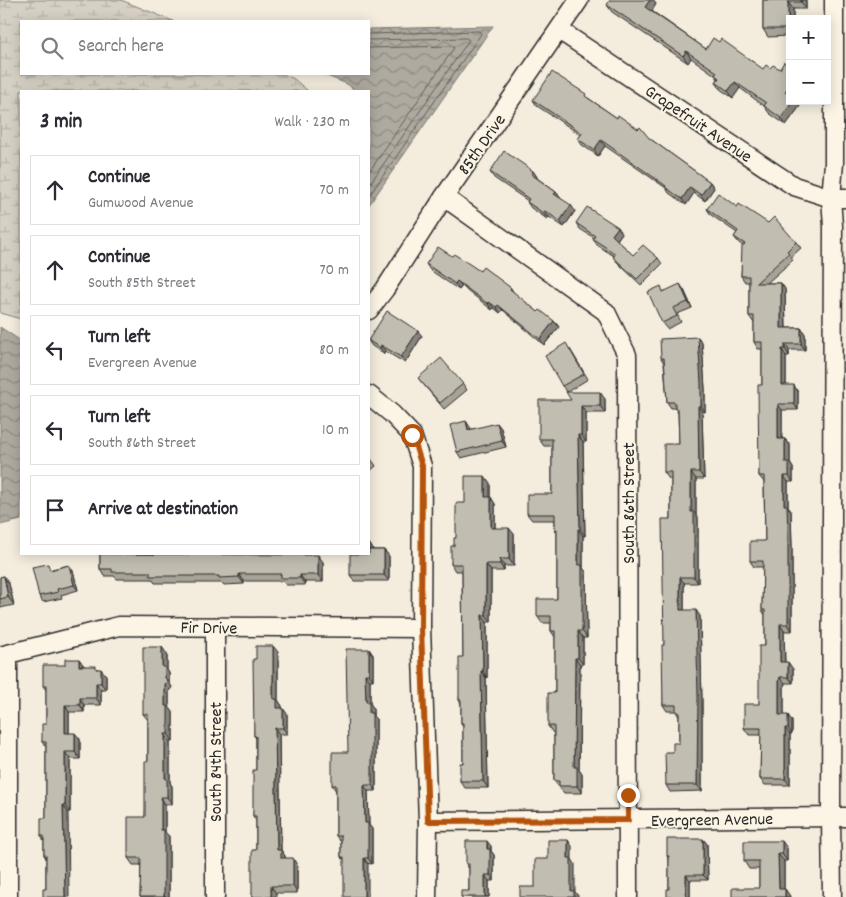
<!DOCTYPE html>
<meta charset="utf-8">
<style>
body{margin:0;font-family:Dekko,sans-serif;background:#f7f7f7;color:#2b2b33}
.controls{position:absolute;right:15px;top:15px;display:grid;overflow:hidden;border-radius:0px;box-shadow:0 2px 12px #0003}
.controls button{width:45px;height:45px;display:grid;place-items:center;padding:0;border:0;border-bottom:1px solid #e1e1e2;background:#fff;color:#2b2b33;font:25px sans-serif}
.stop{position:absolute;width:15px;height:15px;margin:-11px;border:4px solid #b45309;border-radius:50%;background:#fff}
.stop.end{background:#b45309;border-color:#fff;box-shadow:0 1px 5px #0008}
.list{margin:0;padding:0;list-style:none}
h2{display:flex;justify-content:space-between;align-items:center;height:65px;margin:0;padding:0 20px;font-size:21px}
h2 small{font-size:16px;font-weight:400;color:#7c7c81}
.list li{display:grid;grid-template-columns:32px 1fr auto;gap:15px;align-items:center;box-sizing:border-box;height:70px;margin:0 10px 10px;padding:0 10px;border:1px solid #e1e1e2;border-radius:0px}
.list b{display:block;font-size:19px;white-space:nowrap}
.list p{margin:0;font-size:16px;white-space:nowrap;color:#7c7c81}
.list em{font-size:16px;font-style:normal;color:#7c7c81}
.icon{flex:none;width:28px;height:28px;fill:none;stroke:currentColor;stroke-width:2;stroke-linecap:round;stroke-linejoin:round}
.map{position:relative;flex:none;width:846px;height:897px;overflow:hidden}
.search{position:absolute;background:#fff;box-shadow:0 2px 12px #0003;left:20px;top:20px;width:350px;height:55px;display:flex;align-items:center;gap:12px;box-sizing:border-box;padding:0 18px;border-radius:0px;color:#7c7c81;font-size:19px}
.panel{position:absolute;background:#fff;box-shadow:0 2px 12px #0003;left:20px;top:90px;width:350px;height:465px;border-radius:0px}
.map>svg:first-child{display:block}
</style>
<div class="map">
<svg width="846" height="897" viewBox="0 0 846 897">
<defs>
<pattern id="wetland-marsh" width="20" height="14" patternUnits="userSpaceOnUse" patternTransform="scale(1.25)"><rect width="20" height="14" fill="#d6d1c4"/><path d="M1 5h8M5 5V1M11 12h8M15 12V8" fill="none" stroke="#b8b4a9"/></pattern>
<pattern id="water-waves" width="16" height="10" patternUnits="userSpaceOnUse" patternTransform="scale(1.25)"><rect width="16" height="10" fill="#afaaa0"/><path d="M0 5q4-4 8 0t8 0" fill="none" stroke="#8f8b83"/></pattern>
</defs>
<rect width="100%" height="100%" fill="#f4edde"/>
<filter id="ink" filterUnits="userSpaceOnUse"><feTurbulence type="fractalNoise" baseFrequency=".02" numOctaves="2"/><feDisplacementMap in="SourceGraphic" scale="10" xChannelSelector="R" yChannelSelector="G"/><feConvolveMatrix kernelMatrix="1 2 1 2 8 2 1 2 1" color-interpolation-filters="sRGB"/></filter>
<g filter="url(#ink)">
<polygon fill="url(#wetland-marsh)" stroke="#807e78" points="0,0 121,0 173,21 21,21 21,74 283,74 294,79 308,91 21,91 21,319 0,313"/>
<g fill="url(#water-waves)" stroke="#7a7771">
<polygon points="493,26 369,205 369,91 356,91 347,84 322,74 369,74 369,29"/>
<polygon points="0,327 21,341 21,520 0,525"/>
</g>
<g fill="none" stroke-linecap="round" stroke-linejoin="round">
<g stroke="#605e5a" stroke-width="1">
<polyline points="369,34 479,31 481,34 369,196"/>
<polyline points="369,40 466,38 469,40 369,185"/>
<polyline points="369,48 452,46 454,48 369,172"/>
</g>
<g stroke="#2b2b2b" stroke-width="21">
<g id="minor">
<polyline points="559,30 794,186 831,198 846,198"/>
<polyline points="444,197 606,312 627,355 628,897"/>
<polyline points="369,310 385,289 444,197 579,0"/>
<polyline points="369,395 392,414 412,435 422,466 421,628 428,821 427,897"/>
<polyline points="0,656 119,626 421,628"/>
<polyline points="428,821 846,817"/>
<polyline points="8,897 8,654"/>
<polyline points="215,897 215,627"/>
<polyline points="832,897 831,817 833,226 831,198 834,163 834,0"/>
</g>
</g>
<use href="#minor" stroke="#fcf5e5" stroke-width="18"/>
</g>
<g fill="#a7a398" stroke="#2b2b2b">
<polygon points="763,0 806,0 806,9 793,9 793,19 790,19 790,36 768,37 763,29"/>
<polygon points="656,4 652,11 706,49 790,101 796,101 800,106 786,125 769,113 764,106 740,88 733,98 720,89 716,82 718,79 715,75 691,58 688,63 612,12 607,5"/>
<polygon points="588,98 617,118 649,138 710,182 714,188 705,201 694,193 686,205 669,193 666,188 605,146 598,156 582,145 578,139 581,135 537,106 533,100"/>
<polygon points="533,171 537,177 537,178 556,192 560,197 560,198 575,211 564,227 549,217 547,219 531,208 527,202 528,201 494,178 490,172"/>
<polygon points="737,207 796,242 801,248 791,257 793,260 767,283 781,283 785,289 786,328 801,328 805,334 805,350 789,350 789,356 786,356 786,385 798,392 798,410 782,410 782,439 785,439 790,445 790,463 793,468 793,482 788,482 788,507 791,511 792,547 792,631 784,631 785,662 793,669 793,683 785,683 784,687 784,715 792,721 792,734 790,734 790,785 765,785 760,779 761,735 749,735 744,728 759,704 765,646 765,615 762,610 763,567 754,567 750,561 765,541 764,482 759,476 762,385 762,349 758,349 754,342 754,323 749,316 749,282 745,282 741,276 743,246 739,243 734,237 737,233 711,215 707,209"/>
<polygon points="576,223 622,233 617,240 633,255 658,258 662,264 641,285 618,263 613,257 614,256 597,245 593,239 594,238 580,229"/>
<polygon points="452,256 511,288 514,293 538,312 554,321 559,327 544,345 503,310 500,313 494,308 492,310 462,286 459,290 430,270 426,264"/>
<polygon points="684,290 692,308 677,314 681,322 667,329 662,323 664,291"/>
<polygon points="422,336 405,363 385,351 384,354 372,346 369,342 369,339"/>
<polygon points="698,337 702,343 705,389 705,412 702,412 704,479 696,479 696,515 698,518 698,583 684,583 684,610 700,616 702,702 702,791 670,792 666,785 673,752 679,743 679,717 676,711 667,711 663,705 664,645 671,519 671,479 669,479 664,472 679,444 678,413 675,408 671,408 667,402 664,363 661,358"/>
<polygon points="570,349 588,379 567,392 562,386"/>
<polygon points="418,378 463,384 467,390 444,409"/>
<polygon points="605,399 605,413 586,413 586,442 583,442 585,536 583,536 583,568 586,572 587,638 583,638 583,664 580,664 579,770 582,774 582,793 564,793 554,781 554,733 553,733 548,726 555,693 555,637 551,631 551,623 542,623 537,616 557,599 557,532 555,530 555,520 532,520 527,514 552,494 552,446 544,446 539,439 571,400"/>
<polygon points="466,421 470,429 501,428 506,447 461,458 457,452"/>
<polygon points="369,456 376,466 369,472"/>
<polygon points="490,483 490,497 495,504 495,528 514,534 514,566 504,566 504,571 491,571 491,622 487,622 487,678 486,678 488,788 465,788 460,781 463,763 463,726 461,723 461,704 459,700 463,657 462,571 455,571 451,564 454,546 465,503"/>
<polygon points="369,543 373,550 384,550 389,556 389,581 354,581 350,575"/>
<polygon points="100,554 208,554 323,562 323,582 305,582 305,585 286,585 283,581 244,581 244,584 224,585 222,583 155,583 152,579 117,579 114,576 105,576 100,569"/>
<polygon points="69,565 73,571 78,590 61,595 62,598 43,602 39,596 52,569"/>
<polygon points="4,576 9,584 14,605 0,608 0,577"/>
<polygon points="369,649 373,655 373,680 370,680 370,703 373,708 373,716 376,719 376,791 368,791 369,825 372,829 372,864 344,860 341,857 341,842 336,836 336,791 332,785 348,752"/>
<polygon points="278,652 278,700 282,706 282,708 287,714 287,734 279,734 281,850 285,856 285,858 297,865 297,893 276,893 252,897 256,850 256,821 253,816 256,770 256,738 254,736 256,659"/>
<polygon points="167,654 167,670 169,673 169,683 172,687 169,691 169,707 173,712 173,741 170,741 170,783 172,786 172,804 165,804 165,832 169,836 169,897 140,897 141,865 133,865 128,858 145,817 148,761 148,720 143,714"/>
<polygon points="79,659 84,666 98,669 106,675 106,690 101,690 101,705 84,705 84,712 69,712 69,733 80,739 80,759 70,759 70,812 68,812 46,889 46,858 44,855 44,841 41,836 46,818 46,747 42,742 46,724 46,690 43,686 65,665"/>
<polygon points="703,839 707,844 708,880 690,880 690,897 669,889 669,860 667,856"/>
<polygon points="491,846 491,851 494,855 494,881 489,881 489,897 461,897 469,891 469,869 466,864"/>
<polygon points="787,848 787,861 784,861 784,889 785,889 790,897 732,897 759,888 759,869 749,869 744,861"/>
</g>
<g fill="#88847c" stroke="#2b2b2b">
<polygon points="650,0 653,0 656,4 650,14 645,7"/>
<polygon points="801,0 806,0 806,9 801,2"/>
<polygon points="788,2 793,9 793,19 790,19 790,31 788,29"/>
<polygon points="686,51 691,58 688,63 683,56"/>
<polygon points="735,82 740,88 733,98 728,91"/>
<polygon points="790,85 790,99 785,92"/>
<polygon points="793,101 796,101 800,106 786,125 781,118"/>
<polygon points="601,140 605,146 598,156 594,150"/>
<polygon points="533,171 537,177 535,180 531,174"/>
<polygon points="710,182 714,188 705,201 701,195"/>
<polygon points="690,187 694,193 686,205 682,199"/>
<polygon points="556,192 560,197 558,200 554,194"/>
<polygon points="571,205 575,211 564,227 560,221"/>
<polygon points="545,211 549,217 547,219 543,213"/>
<polygon points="618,227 622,233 616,241 612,235"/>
<polygon points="457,281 462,286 459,290 455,284"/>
<polygon points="781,283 785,289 786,334 781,328"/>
<polygon points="680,284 684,290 692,308 688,302"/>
<polygon points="489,302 494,308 492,310 488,304"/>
<polygon points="498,305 503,310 500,313 496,307"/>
<polygon points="554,321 559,327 544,345 540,339"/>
<polygon points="801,328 805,334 805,350 801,344"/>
<polygon points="418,331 422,336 405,363 401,357"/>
<polygon points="698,337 702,343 705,389 705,412 701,406"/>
<polygon points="785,344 789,350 789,356 785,349"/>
<polygon points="381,345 385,351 384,354 380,348"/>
<polygon points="782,349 786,356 786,392 782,385"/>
<polygon points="794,385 798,392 798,410 794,404"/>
<polygon points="600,392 605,399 605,413 600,406"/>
<polygon points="778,404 782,410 782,445 778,439"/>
<polygon points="581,406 586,413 586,442 581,435"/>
<polygon points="698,406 702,412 704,479 699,472"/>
<polygon points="466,421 470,427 472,436 468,430"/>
<polygon points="497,423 501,428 506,447 502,441"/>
<polygon points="578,435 583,442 585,536 580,529"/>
<polygon points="785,439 790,445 790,463 793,468 793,482 789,476 785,462"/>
<polygon points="691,472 696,479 696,515 698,518 698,583 694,577 691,512"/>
<polygon points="485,476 490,483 490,504 485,497"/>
<polygon points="784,476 788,482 788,507 791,511 792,547 792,631 788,624 784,505"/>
<polygon points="491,497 495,504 495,534 491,528"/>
<polygon points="509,528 514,534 514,566 509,559"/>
<polygon points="578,529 583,536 583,568 586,572 587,638 582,631 578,565"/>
<polygon points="369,543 373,549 373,556 369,550"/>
<polygon points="384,550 389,556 389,581 384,575"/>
<polygon points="318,555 323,562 323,582 318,575"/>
<polygon points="500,559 504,566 504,571 500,564"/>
<polygon points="486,564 491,571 491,622 486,615"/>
<polygon points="69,565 73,571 78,590 74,585"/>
<polygon points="239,574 244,581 244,584 239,577"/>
<polygon points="300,575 305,582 305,585 300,578"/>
<polygon points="4,576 9,584 14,605 8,597"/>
<polygon points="680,577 684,583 684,616 680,610"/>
<polygon points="696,610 700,616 702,702 702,791 697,785"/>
<polygon points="482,615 487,622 487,678 483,671"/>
<polygon points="780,624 784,631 785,669 780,662"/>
<polygon points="578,631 583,638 583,664 578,658"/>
<polygon points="273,646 278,652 278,700 282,706 282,714 277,708 273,699"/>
<polygon points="162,647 167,654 167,670 169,673 169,683 172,687 169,691 169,707 173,712 173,741 168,734 165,706 165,678 162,667"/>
<polygon points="369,649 373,655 373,680 369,674"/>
<polygon points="575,658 580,664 579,770 582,774 582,793 577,786 574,767"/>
<polygon points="79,659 84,666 79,666"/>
<polygon points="788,662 793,669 793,683 788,677"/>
<polygon points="101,669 106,675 106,690 101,683"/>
<polygon points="481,671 486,678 488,788 483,781"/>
<polygon points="365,674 370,680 370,703 373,708 373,716 376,719 376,791 372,785 369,713 366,702"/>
<polygon points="780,677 785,683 784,687 784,721 779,715 779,681"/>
<polygon points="96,683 101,690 101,705 96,698"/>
<polygon points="80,698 84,705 84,712 80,705"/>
<polygon points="65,705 69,712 69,739 65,733"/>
<polygon points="283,708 287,714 287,734 283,728"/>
<polygon points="788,715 792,721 792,734 788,728"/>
<polygon points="275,728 279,734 281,850 285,856 285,865 281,858 277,850"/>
<polygon points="785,728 790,734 790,785 785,779"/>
<polygon points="75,733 80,739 80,759 75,752"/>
<polygon points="165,734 170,741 170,783 172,786 172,804 167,797 165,779"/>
<polygon points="65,752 70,759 70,812 65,805"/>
<polygon points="364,785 368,791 369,825 372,829 372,864 368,858 365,823"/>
<polygon points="161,797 165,804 165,832 169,836 169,897 164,897 161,830"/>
<polygon points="63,805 68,812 69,897 65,897"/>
<polygon points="703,839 707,844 708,880 703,875"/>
<polygon points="568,840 572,846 572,859 575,864 575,892 579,897 574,897 571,891 568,858"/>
<polygon points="487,841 491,846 491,851 494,855 494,881 490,875"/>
<polygon points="782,841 787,848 787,861 782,854"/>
<polygon points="778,854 784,861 784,896 779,889"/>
<polygon points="293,858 297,865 297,893 293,886"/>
<polygon points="364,858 368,864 368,897 364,897"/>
<polygon points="485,875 489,881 489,897 485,897"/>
<polygon points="686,875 690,880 690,897 686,897"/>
<polygon points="271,886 276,893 276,897 271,897"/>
<polygon points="785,889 790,896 790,897 785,897"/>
</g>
<g fill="#c2bdb1" stroke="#2b2b2b">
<polygon points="610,0 650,0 645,7 706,49 713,38 719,42 721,39 763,69 766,65 770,68 773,65 780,69 784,62 790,66 790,85 785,92 790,96 790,101 793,101 781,118 764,106 766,103 735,82 728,91 716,82 719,78 715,75 717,72 686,51 683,56 607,5"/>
<polygon points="763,0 801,0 801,2 788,2 788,29 763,29"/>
<polygon points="552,72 586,94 585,96 617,118 618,115 638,129 640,127 649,138 710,182 701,195 690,187 682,199 665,187 666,186 601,140 594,150 578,139 582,133 533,100"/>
<polygon points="504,151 533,171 531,174 556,192 554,194 571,205 560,221 545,211 543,213 527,202 529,199 490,172"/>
<polygon points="718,193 737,207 739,204 768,223 774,217 796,242 787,251 789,253 756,283 781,283 781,328 801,328 801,344 785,344 785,349 782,349 782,385 794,385 794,404 778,404 778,439 785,439 785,462 789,462 789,476 784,476 784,505 787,505 788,541 788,624 780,624 780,662 788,662 788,677 780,677 779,681 779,715 788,715 788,728 785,728 785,779 760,779 761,728 744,728 744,704 759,704 759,646 765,646 765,610 762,610 763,561 750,561 750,541 765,541 764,476 759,476 758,385 762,385 762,342 754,342 754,316 749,316 749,276 741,276 742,246 745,244 734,237 738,231 707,209"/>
<polygon points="587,207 618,227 612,235 633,255 643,245 658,258 637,279 613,257 616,254 593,239 595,236 576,223"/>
<polygon points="438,247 452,256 454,254 480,271 483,267 511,288 510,289 538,312 540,310 554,321 540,339 498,305 496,307 489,302 488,304 457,281 455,284 426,264"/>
<polygon points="680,284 688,302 673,308 677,316 662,323 648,292 661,286 663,292"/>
<polygon points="387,311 418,331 401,357 381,345 380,348 369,341 369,339"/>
<polygon points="698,337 701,383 701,406 698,406 699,472 691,472 691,512 694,512 694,577 680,577 680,610 696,610 698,696 697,785 666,785 665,752 673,752 673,743 679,743 679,712 676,712 676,705 663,705 662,645 664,645 662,519 671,519 671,472 664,472 664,444 679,444 678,409 675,409 675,402 667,402 664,358 661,358 660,339"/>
<polygon points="566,343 584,374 562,386 545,356"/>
<polygon points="441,358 463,384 440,403 418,378"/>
<polygon points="566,392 600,392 600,406 581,406 581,435 578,435 580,529 578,529 578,565 582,565 582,631 578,631 578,658 575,658 574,767 577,767 577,786 559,786 559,781 554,781 554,726 548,726 548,693 555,693 555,631 551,631 551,616 537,616 537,599 557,599 557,529 555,530 555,514 527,514 527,494 552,494 552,439 539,439 539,400 571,400"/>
<polygon points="466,421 468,430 497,423 502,441 457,452 450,425"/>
<polygon points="465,476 485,476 485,497 491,497 491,528 509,528 509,559 500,559 500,564 486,564 486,615 482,615 483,671 481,671 483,781 460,781 460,763 463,763 463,723 461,723 461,700 459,700 459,657 463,657 462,564 451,564 451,546 454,546 454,538 456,538 456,503 465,503"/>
<polygon points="369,543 369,550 384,550 384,575 350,575 350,554 369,554"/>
<polygon points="100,554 318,555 318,575 300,575 300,578 281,578 281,574 239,574 239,577 219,578 219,576 150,576 150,572 112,572 112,569 100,569"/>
<polygon points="48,564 50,570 69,565 74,585 57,589 58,592 39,596 32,567"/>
<polygon points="4,576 8,597 0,599 0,577"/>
<polygon points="256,646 273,646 273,699 277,699 277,708 283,708 283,728 275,728 277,850 281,850 281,858 293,858 293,886 271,886 271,897 252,897 252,850 256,850 256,816 253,816 253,770 256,770 256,736 254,736 253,659 256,659"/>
<polygon points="143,647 162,647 162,667 165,667 165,678 168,681 165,684 165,706 168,706 168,734 165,734 165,779 167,779 167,797 161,797 161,830 164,830 164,897 140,897 141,858 128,858 128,817 145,817 145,761 148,761 148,714 143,714"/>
<polygon points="346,649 369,649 369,674 365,674 366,702 369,702 369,713 372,713 372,785 364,785 365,823 368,823 368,858 364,858 364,897 344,897 344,857 341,857 341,836 336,836 336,785 332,785 332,752 348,752"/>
<polygon points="65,659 79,659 79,666 96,666 96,669 101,669 101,683 96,683 96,698 80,698 80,705 65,705 65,733 75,733 75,752 65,752 65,805 63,805 65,897 43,897 43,889 46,889 46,855 44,855 44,836 41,836 41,818 46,818 46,742 42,742 42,724 46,724 46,686 43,686 43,665 65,665"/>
<polygon points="667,839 703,839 703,875 686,875 686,897 667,897 667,889 669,889 669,856 667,856"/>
<polygon points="548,840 568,840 568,858 571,858 571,891 574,891 574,897 520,897 520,887 535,887 535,859 548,859"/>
<polygon points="466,841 487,841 487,849 490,849 490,875 485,875 485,897 461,897 461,891 469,891 469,864 466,864"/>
<polygon points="744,841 782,841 782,854 778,854 779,889 785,889 785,897 732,897 732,889 734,888 759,888 759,861 744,861"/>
</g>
</g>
<g fill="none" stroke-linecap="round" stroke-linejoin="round" filter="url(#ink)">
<polyline stroke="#b45309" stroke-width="6" points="412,435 422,466 421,628 428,821 628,820 628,795"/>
</g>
<g text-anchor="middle" stroke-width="4" stroke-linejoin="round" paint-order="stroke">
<g font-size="18" fill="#2b2b2b" stroke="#fcf5e5">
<text transform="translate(699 123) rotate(34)" y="6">Grapefruit Avenue</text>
<text transform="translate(481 144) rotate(-55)" y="6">85th Drive</text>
<text transform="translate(628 503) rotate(-90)" y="6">South 86th Street</text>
<text transform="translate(209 627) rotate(1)" y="6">Fir Drive</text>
<text transform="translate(215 762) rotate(-90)" y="6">South 84th Street</text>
<text transform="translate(712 819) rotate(-1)" y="6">Evergreen Avenue</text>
</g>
</g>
</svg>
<div class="controls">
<button>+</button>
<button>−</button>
</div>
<div class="stop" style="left:412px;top:435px"></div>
<div class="stop end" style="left:628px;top:795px"></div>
<div class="search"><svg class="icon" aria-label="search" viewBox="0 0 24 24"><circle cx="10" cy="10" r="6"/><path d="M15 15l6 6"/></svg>Search here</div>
<section class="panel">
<h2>3 min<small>Walk · 230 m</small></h2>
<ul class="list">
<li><svg class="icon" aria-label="ahead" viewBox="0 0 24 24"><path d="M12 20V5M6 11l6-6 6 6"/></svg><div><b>Continue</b><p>Gumwood Avenue</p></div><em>70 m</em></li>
<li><svg class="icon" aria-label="ahead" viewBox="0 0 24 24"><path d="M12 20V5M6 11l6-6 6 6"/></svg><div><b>Continue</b><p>South 85th Street</p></div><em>70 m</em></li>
<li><svg class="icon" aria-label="left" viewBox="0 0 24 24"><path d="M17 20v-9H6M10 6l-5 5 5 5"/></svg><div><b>Turn left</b><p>Evergreen Avenue</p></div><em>80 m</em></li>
<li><svg class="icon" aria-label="left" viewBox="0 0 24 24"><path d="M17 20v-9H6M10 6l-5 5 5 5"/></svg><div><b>Turn left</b><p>South 86th Street</p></div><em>10 m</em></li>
<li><svg class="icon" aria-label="arrive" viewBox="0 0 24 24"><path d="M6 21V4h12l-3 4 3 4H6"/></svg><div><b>Arrive at destination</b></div></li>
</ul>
</section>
</div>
